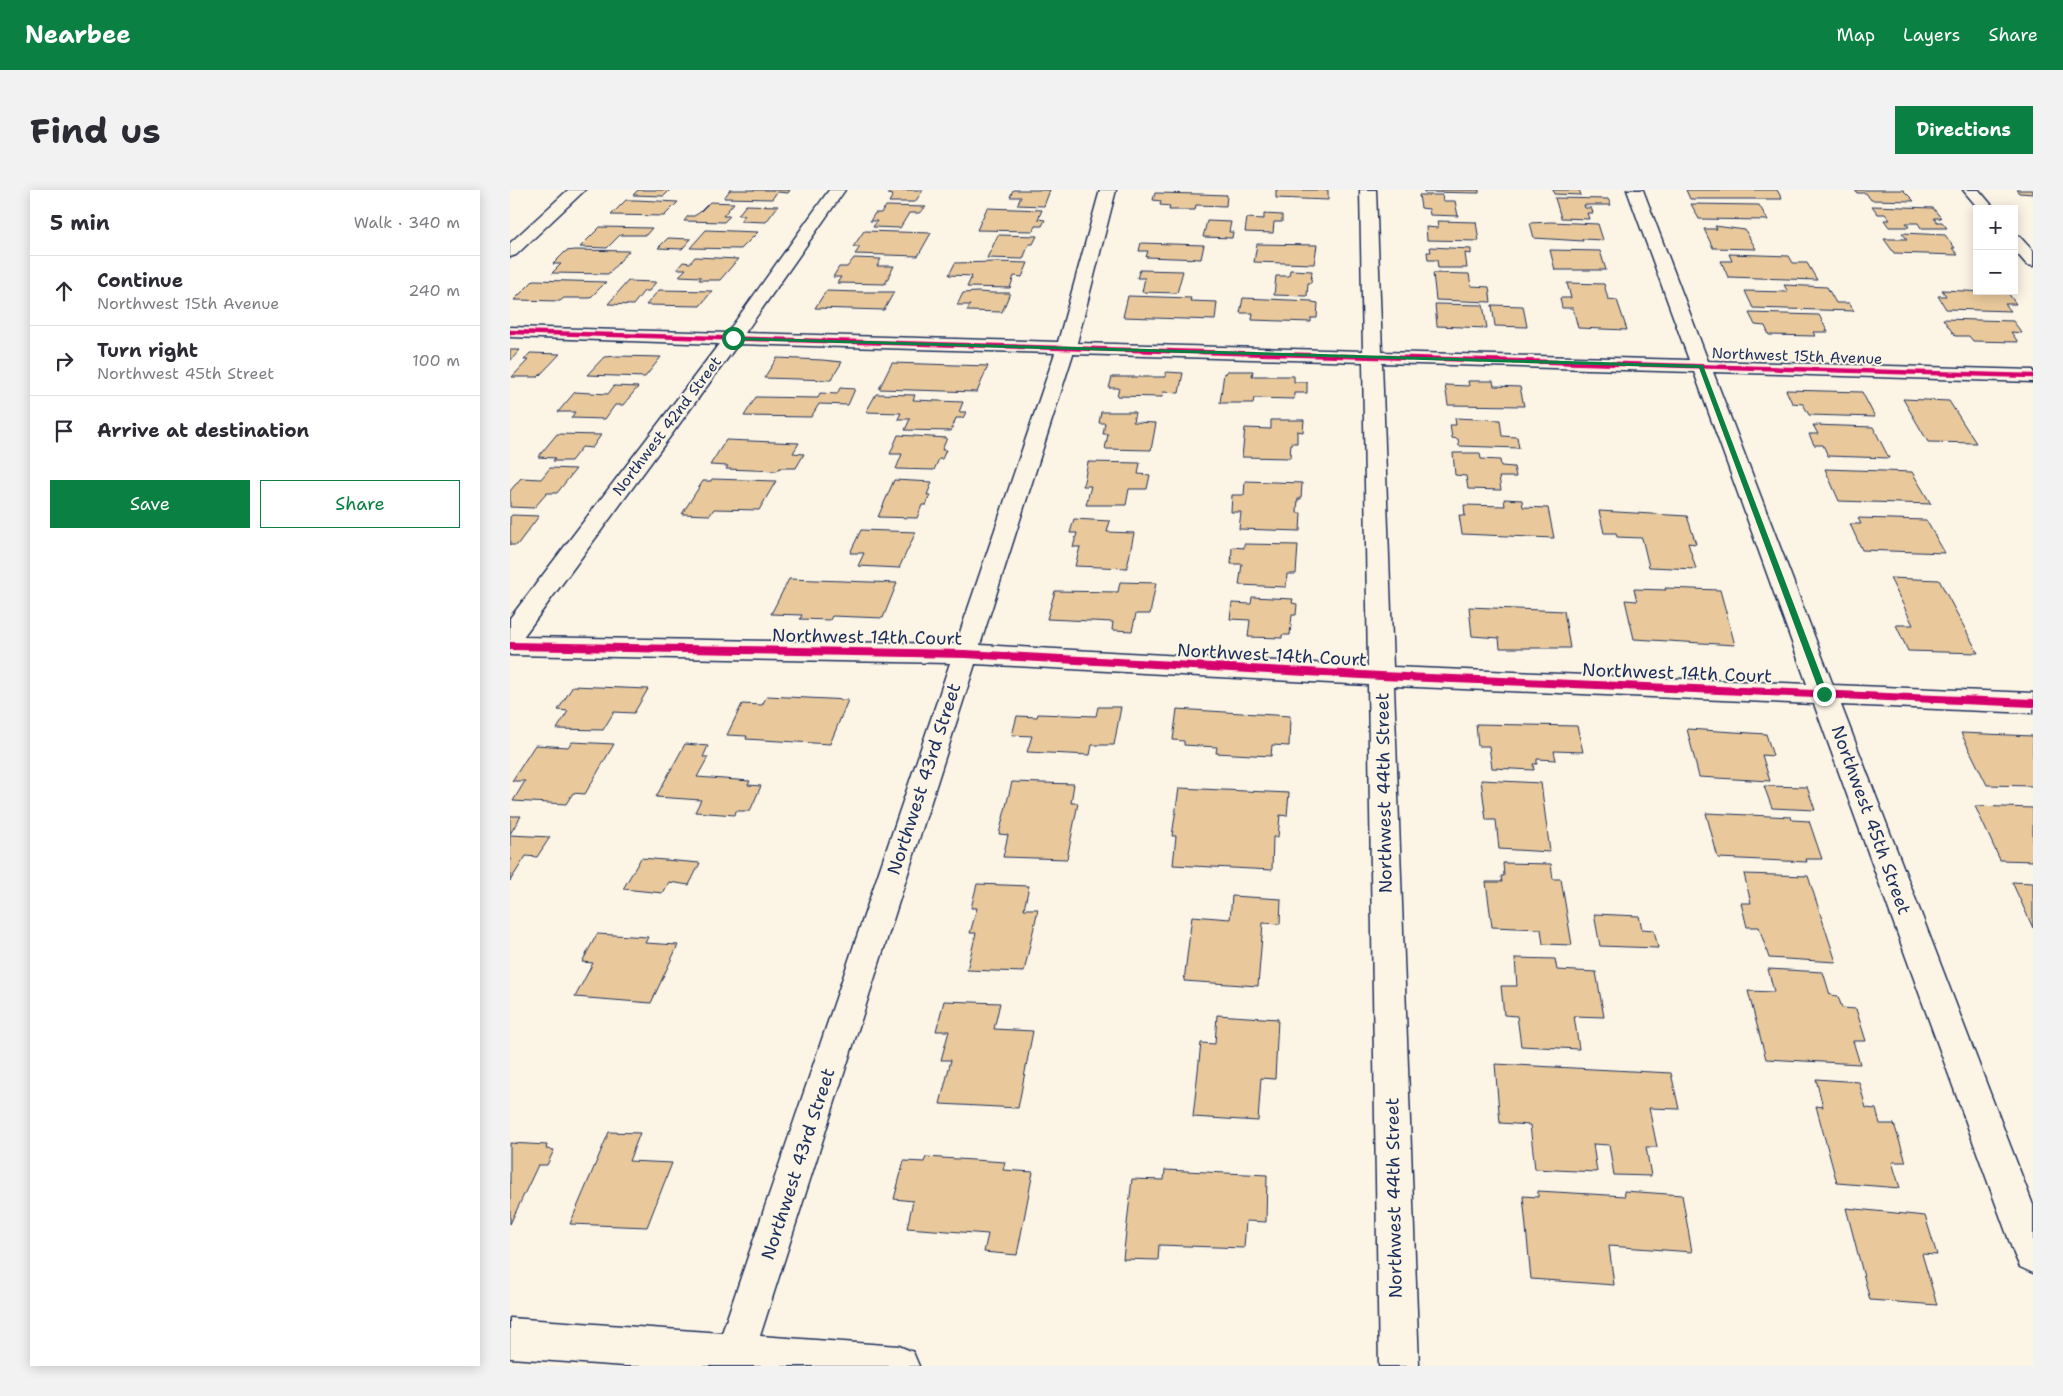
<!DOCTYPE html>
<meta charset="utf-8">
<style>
body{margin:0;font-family:"Shantell Sans",sans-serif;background:#f2f2f3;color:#2b2b33}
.controls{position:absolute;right:15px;top:15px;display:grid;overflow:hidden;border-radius:0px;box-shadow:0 2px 12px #0003}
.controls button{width:45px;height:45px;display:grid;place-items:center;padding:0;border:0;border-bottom:1px solid #e1e1e2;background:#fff;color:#2b2b33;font:25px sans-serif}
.stop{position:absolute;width:15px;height:15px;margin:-11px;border:4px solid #0b8043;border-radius:50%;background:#fff}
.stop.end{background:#0b8043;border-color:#fff;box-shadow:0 1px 5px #0008}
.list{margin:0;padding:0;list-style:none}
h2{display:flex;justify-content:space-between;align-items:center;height:65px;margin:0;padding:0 20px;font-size:21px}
h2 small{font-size:16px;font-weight:400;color:#7c7c81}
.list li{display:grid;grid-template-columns:32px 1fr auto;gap:15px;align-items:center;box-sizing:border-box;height:70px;padding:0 20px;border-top:1px solid #e1e1e2}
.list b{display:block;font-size:19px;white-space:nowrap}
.list p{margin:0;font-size:16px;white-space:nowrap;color:#7c7c81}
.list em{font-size:16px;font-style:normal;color:#7c7c81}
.actions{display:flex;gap:10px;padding:15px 20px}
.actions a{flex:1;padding:11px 0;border:1px solid #0b8043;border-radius:0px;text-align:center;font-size:18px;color:#0b8043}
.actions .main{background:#0b8043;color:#fff}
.icon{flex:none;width:28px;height:28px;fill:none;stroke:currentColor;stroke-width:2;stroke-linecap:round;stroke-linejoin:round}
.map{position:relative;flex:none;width:1523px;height:1176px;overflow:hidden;border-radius:0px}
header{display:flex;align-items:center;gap:30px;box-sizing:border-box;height:70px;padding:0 25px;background:#0b8043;color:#fff}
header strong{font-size:24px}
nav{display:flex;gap:28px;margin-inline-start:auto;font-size:18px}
.intro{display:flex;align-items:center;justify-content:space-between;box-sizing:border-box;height:120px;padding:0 30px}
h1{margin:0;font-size:35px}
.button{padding:12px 22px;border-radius:0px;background:#0b8043;color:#fff;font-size:18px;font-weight:700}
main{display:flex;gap:30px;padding:0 30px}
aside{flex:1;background:#fff;border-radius:0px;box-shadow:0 2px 12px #0003}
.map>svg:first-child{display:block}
</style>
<header>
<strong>Nearbee</strong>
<nav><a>Map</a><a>Layers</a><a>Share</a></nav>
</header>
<div class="intro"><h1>Find us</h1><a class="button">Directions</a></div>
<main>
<aside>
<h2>5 min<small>Walk · 340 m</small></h2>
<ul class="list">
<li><svg class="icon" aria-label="ahead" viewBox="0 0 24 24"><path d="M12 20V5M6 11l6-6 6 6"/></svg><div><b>Continue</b><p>Northwest 15th Avenue</p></div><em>240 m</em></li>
<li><svg class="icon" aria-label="right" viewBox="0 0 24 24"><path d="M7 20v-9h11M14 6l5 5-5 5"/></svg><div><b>Turn right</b><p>Northwest 45th Street</p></div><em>100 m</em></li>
<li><svg class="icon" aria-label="arrive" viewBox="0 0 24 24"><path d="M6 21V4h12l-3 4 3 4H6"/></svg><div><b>Arrive at destination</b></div></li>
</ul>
<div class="actions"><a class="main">Save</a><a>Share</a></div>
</aside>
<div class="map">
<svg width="1523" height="1176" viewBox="0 0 1523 1176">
<rect width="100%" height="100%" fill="#fcf5e5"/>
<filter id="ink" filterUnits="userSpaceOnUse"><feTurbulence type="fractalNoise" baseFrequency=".02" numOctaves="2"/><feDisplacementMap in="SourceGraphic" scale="10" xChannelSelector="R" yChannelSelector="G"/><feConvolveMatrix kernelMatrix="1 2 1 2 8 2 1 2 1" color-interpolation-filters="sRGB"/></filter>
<g filter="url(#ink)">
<g fill="#e9c99b" stroke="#1b2f5e">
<polygon points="128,0 160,0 154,6 123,5"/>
<polygon points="220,0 280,0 278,3 267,2 262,9 214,8"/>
<polygon points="380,0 413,0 405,12 379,12 383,5 378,4"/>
<polygon points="503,0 540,0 534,16 507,15 511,7 500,7"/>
<polygon points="766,0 818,0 818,10 766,8"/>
<polygon points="914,0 969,0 969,3 914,2"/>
<polygon points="1043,0 1069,0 1071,5 1044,4"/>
<polygon points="1176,0 1267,0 1272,9 1180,9"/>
<polygon points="1345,0 1393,0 1404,11 1361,10 1356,3 1347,3"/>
<polygon points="1506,0 1523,0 1523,4 1509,3"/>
<polygon points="645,3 689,4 717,5 716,16 686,15 685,20 659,20 660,16 650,15 651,11 643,10"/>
<polygon points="909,5 932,5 933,11 945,11 948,26 920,25 919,19 911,18"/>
<polygon points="1045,8 1098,9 1101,15 1074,15 1075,18 1081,18 1082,20 1083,23 1077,23 1079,29 1051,28"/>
<polygon points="116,10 126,10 168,12 154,26 101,25"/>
<polygon points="200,12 224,13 213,26 220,26 214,32 174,31 178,26 184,26 189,23"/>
<polygon points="1181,14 1249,15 1258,30 1189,29"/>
<polygon points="236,15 268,16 256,32 230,31 235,25 228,25"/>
<polygon points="376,16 416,17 409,23 399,23 390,38 363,37 367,31 360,31 365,23 371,23"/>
<polygon points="1362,16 1423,18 1431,28 1424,28 1427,32 1432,32 1437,38 1411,38 1408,33 1396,33 1399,37 1379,37 1374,30 1380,30 1375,24 1368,24"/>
<polygon points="477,18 532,20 528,29 535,30 532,36 525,36 523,41 467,40"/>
<polygon points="754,24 772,25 772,32 764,32 763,43 735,42 737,28 754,29"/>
<polygon points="697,31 721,32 719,42 723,42 722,48 693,47"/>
<polygon points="927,31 966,32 969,51 917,50 916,37 928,38"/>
<polygon points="1041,32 1088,34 1093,50 1072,49 1073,51 1024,48 1020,33"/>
<polygon points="1205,36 1235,40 1246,59 1203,58 1194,39 1207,39"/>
<polygon points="90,37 142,38 136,45 110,45 97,58 70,57"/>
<polygon points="196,40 248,42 231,59 180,58"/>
<polygon points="354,41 421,43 408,66 345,64 350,57 343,57"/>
<polygon points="1392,43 1435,45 1445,58 1442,58 1448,65 1384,63 1374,49 1397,49"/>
<polygon points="488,45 527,46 523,54 519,54 513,69 477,68"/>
<polygon points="158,48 181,49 172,59 148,58"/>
<polygon points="631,53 694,55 691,69 636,67 638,61 629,61"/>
<polygon points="747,54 807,55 804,74 744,72"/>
<polygon points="920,57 961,59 961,64 955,63 957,78 928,78 927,70 918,70 917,62 921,62"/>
<polygon points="65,60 119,61 98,84 42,83 51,74 43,74 56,61"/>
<polygon points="1040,60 1090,61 1096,80 1045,80"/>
<polygon points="1219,64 1279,66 1283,73 1297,73 1307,90 1218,87 1211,71 1222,71"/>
<polygon points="185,67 228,69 210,90 189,90 191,87 169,86 176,79 167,79 173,72 180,73"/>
<polygon points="344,68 371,69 367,76 384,76 375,94 327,93 331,87 323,87 329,77 337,77"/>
<polygon points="486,72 518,73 512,87 504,86 500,98 457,97 462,86 439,85 445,73"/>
<polygon points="630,80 673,81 667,103 632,102 635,88 627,88"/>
<polygon points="780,80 802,81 801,93 798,93 797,106 764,105 766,86 779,86"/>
<polygon points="923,83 959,84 961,96 979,97 981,112 926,110"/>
<polygon points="24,90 96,92 80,108 54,108 50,111 4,110"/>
<polygon points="118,91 146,92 139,101 134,101 123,115 98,114"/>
<polygon points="1057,93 1094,94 1098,109 1107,110 1117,140 1068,138 1063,118 1052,118 1050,108 1061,108"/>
<polygon points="1274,95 1317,97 1326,113 1339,113 1344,121 1243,118 1235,101 1278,102"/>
<polygon points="149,100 202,101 190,116 136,115"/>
<polygon points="1432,100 1498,103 1506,114 1495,114 1501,121 1436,119 1428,106 1436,106"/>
<polygon points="316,101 350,102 384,102 374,120 305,118"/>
<polygon points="467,102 483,103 500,103 492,122 457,121 460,115 447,115 453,103"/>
<polygon points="618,106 681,108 680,111 707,112 705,130 613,127"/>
<polygon points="733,108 802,111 802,112 808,113 807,128 801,128 801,132 742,130 743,123 730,123"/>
<polygon points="925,114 973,115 977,138 927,136"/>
<polygon points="982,115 1013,116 1017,137 985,136"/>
<polygon points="1239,123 1309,125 1318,142 1303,142 1305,146 1259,145 1255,136 1245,135"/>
<polygon points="1433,129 1503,131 1512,143 1501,142 1508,152 1463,151 1459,146 1445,146"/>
<polygon points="0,160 10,160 0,171"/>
<polygon points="20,163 50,164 28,187 2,187 18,170 14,170"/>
<polygon points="108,166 151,167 135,187 77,185 94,167"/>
<polygon points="267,168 312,170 332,172 321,190 254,188"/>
<polygon points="382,173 478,176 467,202 369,199"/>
<polygon points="717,181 743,181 742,186 784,186 784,192 797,192 797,203 784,203 784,209 744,208 743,213 710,213 714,183 716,184"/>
<polygon points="656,182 673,183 669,203 653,202 652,207 607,206 609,198 599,198 602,187 656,187"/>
<polygon points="958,191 983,191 984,196 1010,197 1014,216 938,215 935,195 959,196"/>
<polygon points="104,196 128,197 113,215 105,215 95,229 61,228 65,222 48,222 65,202 98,204"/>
<polygon points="330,198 345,199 338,215 309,214 301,227 234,226 246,207 308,208 310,203 327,204"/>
<polygon points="1276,200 1352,202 1365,227 1299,225 1293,214 1282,213"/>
<polygon points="366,204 405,205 403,210 453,212 449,222 456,222 453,228 446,228 441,241 395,240 400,229 388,229 391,223 356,222"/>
<polygon points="1393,209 1439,211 1466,253 1418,252"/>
<polygon points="591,222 625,222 623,232 646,233 641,260 595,259 598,244 593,244 595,233 589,233"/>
<polygon points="945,228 990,230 992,246 1007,247 1009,258 949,256 948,249 942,248 940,235 946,235"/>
<polygon points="761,230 794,230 793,242 787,241 787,253 781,253 780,268 732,267 735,238 761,239"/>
<polygon points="1303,235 1363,237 1379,268 1318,266 1313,255 1304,255 1299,244 1308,244"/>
<polygon points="47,244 91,245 82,258 72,257 61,271 43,271 45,268 28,267"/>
<polygon points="388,245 437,248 432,260 436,260 432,269 429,269 424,280 386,279 392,264 380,264"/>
<polygon points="216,250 289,253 283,263 294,264 286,278 270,278 267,281 216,279 218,276 200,275"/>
<polygon points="943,263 970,263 971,269 990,270 991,276 1004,277 1006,287 989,287 991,300 958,299 956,286 945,285"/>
<polygon points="578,272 630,273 628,284 640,285 637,299 619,299 616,315 576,315 581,296 573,296"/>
<polygon points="40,278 66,279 47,303 37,303 24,318 0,317 0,301 11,288 31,289"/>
<polygon points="1315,279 1402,282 1421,314 1329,311"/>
<polygon points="202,289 266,291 249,320 204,319 200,325 172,324 193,291 201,291"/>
<polygon points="384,290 422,292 417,305 420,305 416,315 412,315 407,328 368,327"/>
<polygon points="735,291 792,293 791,309 788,309 787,323 791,323 790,341 729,339 731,322 721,322 722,305 734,305"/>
<polygon points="994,309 1012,310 1013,317 1038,318 1044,348 952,344 949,325 955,326 954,315 995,316"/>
<polygon points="1089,321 1177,326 1186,354 1178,353 1186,379 1139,377 1132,348 1107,347 1106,343 1094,343"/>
<polygon points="2,325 29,326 7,355 0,355 0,327"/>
<polygon points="1348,328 1416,330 1435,363 1352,360 1340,334 1351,334"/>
<polygon points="564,329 600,331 597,342 624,343 617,378 565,376 570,357 563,357 567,343 560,343"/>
<polygon points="351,340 406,342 389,378 348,376 354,363 340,363"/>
<polygon points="734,354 788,355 786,384 777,384 776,397 729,395 732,374 721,374 722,357 734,358"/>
<polygon points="1380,388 1429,390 1468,463 1398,461 1386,435 1403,435"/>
<polygon points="279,389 387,393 373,428 322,426 320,430 290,429 292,425 261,424"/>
<polygon points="610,392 646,393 640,424 626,424 622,441 602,440 603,432 537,429 545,401 608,402"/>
<polygon points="1155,398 1210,400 1225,455 1124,449 1115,410 1127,411 1124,399 1156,400"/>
<polygon points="742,407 783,409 782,413 787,414 786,425 782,425 780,445 772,445 772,448 738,447 740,430 720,429 722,413 741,414"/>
<polygon points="959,417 1054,421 1060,458 990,458 989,448 962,446"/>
<polygon points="63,496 138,499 124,523 104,522 93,540 47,539 58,521 48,520"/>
<polygon points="257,506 338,510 320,554 236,549 237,546 217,545 232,514 252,515"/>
<polygon points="588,517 611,517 604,555 582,555 580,565 517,562 522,546 502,545 507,526 527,527 528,524 586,526"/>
<polygon points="667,519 780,526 779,556 762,555 761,566 706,563 707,557 674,555 674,551 663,550"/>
<polygon points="966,534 1067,536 1073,562 1044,561 1046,570 1027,569 1027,574 1023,574 1024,580 982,578 979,556 968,556"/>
<polygon points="1177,539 1256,544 1263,566 1252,565 1260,591 1189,587"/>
<polygon points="1451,543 1523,546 1523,596 1477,595"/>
<polygon points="62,552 104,554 75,604 63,603 56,614 3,611 15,591 2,591 25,555 58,557"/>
<polygon points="175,554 198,556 193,567 198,567 187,587 240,591 238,595 251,596 240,621 226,621 225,625 185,622 191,610 146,607"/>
<polygon points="971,590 1031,593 1040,662 989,659 986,630 976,630"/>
<polygon points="502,592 564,594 561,613 568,613 557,669 493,667 498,645 489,644"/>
<polygon points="1254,596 1297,597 1305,620 1262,618"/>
<polygon points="669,598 779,603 777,626 770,625 768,647 763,647 762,680 663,675 666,646 662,646"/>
<polygon points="1465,616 1523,618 1523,671 1490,670"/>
<polygon points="1196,623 1281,627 1282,630 1299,631 1312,669 1296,669 1297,672 1208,668"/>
<polygon points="0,626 11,626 0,644"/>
<polygon points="0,645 40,647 27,667 16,666 0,691"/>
<polygon points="131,668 190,673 179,695 159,692 153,703 113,699"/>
<polygon points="993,673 1041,674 1043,689 1051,689 1062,755 1033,754 1031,739 982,737 976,692 992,692 991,686 994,686"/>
<polygon points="1234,684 1298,686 1326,772 1259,768 1249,737 1237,737 1231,713 1241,713"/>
<polygon points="1502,692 1523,693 1523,738"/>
<polygon points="467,694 519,696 514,719 528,719 514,782 457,780 466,743 460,743 467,718 461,718"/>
<polygon points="722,706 771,709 770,734 753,733 748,796 674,791 682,726 720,729"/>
<polygon points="1084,724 1129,726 1132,739 1144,740 1148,758 1090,756"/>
<polygon points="87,744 138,747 135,753 168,755 141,813 65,807 83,773 72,772"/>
<polygon points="1005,768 1045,769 1047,780 1086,782 1094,827 1064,826 1069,859 1011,856 1007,826 994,825 991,796 1007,796"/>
<polygon points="1258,779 1313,782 1320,805 1328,806 1332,818 1346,819 1356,851 1343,851 1350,874 1256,869 1238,801 1264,802"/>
<polygon points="434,811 490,813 484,839 523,841 508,918 430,914 441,870 431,870 439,841 426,841"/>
<polygon points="707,825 768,829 765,889 751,888 748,931 683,927 691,853 705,854"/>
<polygon points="985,874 1161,883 1169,919 1139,918 1147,957 1136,957 1141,986 1104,985 1099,955 1083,954 1087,982 1025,979 1020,935 990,933"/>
<polygon points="1306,889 1349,892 1356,918 1366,919 1370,934 1384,934 1396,972 1382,972 1390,998 1327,993 1306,916 1313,917"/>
<polygon points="99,942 130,943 119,971 162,973 137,1037 60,1034"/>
<polygon points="0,953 37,955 36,959 44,960 37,975 28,975 0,1034"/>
<polygon points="416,967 495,972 493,980 523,982 507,1065 474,1062 478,1044 397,1038 403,1011 384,1009 394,971 414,972"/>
<polygon points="655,980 757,985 756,1032 736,1031 734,1058 649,1055 648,1070 613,1069 622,989 654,990"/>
<polygon points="1028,1001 1115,1006 1114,1001 1172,1005 1182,1062 1099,1056 1104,1095 1021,1089 1013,1006 1028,1007"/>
<polygon points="1336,1018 1415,1026 1427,1065 1412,1064 1427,1115 1360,1110"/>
</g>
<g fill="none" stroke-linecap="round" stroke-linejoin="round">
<g stroke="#1b2f5e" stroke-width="3">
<g id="minor">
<polygon points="58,0 75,0 6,65 0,67 0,53"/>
<path d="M319,0H335L235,143L548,152L590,0H606L567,153L853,161L850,0H866L872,162L1179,170L1117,0H1133L1198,171L1523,180V192L1203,182L1323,495L1523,503V523L1331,515L1523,1015V1083L1510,1077L1504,1064L1304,514L884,496L909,1176H869L858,495L465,474L250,1146L389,1156L403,1162L409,1176H115L0,1168V1128L212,1143L440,473L0,465V428L209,154L0,147V137L217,143ZM228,154L545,163L446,454L13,447ZM563,164L853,172L858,476L470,455ZM872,173L1184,182L1297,494L883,477Z"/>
<polygon points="1453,0 1469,0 1485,19 1469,19"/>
<polygon points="1504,45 1510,47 1523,61 1523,76 1517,75 1504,60"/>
</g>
</g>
<use href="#minor" fill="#fcf5e5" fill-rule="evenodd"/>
<g stroke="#fcf5e5" stroke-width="6">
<polyline id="cycleway-far1" points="0,142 1523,186"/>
</g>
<g stroke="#fcf5e5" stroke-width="11">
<polyline id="cycleway" points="0,456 455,464 871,486 1523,513"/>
</g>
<use href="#cycleway-far1" stroke="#d6006c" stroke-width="4.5"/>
<use href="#cycleway" stroke="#d6006c" stroke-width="8"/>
</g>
</g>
<polygon fill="#0b8043" points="221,147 1193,175 1318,504 1314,507 1310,504 1189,178 223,150"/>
<g text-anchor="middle" stroke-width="4" stroke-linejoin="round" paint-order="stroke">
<g font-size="15" fill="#1b2f5e" stroke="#fcf5e5">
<text transform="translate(1287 166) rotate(2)" y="5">Northwest 15th Avenue</text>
<text transform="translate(157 236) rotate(-53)" y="5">Northwest 42nd Street</text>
</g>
<g font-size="18" fill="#1b2f5e" stroke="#fcf5e5">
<text transform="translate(357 447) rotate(1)" y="6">Northwest 14th Court</text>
<text transform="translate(762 465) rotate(3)" y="6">Northwest 14th Court</text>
<text transform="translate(1167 483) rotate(2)" y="6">Northwest 14th Court</text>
<text transform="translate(414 589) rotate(-72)" y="6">Northwest 43rd Street</text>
<text transform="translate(874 603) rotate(-91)" y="6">Northwest 44th Street</text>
<text transform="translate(1361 630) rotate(70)" y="6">Northwest 45th Street</text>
<text transform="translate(288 974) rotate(-72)" y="6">Northwest 43rd Street</text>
<text transform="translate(884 1008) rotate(-91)" y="6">Northwest 44th Street</text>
</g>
</g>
</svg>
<div class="controls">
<button>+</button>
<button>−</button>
</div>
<div class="stop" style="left:223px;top:148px"></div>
<div class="stop end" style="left:1314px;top:504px"></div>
</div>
</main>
